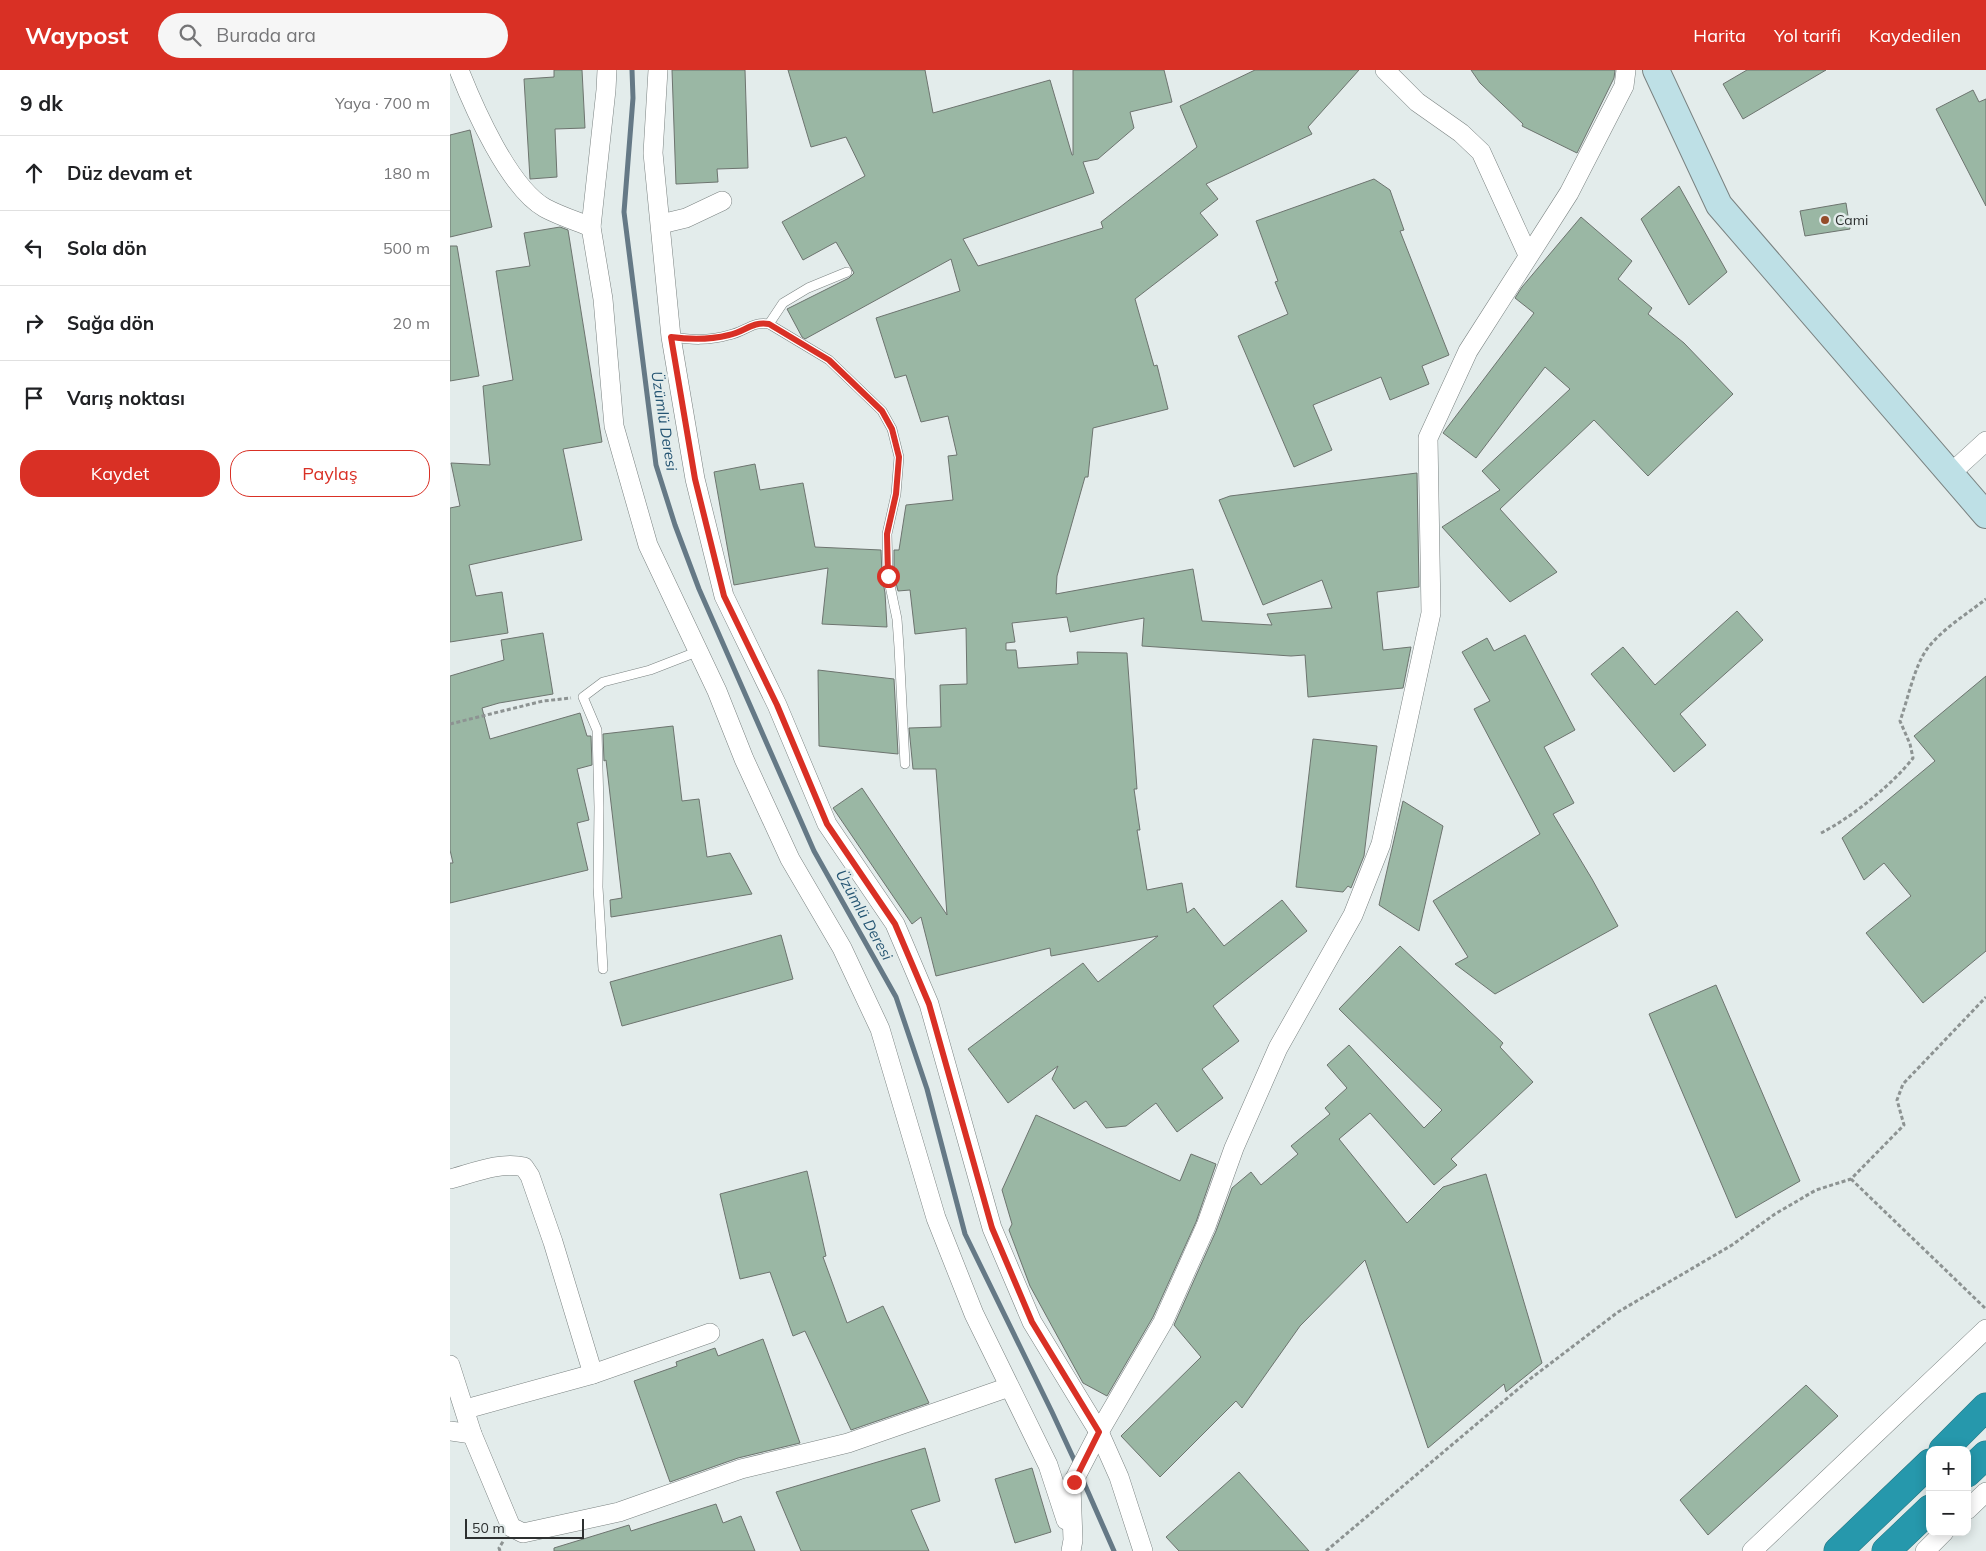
<!DOCTYPE html>
<html lang="tr">
<meta charset="utf-8">
<style>
body{margin:0;font-family:Mulish,sans-serif;background:#f6f6f6;color:#202124}
.controls{position:absolute;right:15px;bottom:15px;display:grid;overflow:hidden;border-radius:10px;box-shadow:0 2px 12px #0003}
.controls button{width:45px;height:45px;display:grid;place-items:center;padding:0;border:0;border-bottom:1px solid #e0e0e0;background:#fff;color:#202124;font:25px sans-serif}
.scale{position:absolute;left:15px;bottom:12px;width:119px;box-sizing:border-box;padding-left:5px;border:2px solid #2d3030;border-top:0;font-size:14px;line-height:18px;white-space:nowrap;color:#2d3030;-webkit-text-stroke:4px #e3eceb;paint-order:stroke}
.stop{position:absolute;width:15px;height:15px;margin:-11px;border:4px solid #d93025;border-radius:50%;background:#fff}
.stop.end{background:#d93025;border-color:#fff;box-shadow:0 1px 5px #0008}
.list{margin:0;padding:0;list-style:none}
h2{display:flex;justify-content:space-between;align-items:center;height:65px;margin:0;padding:0 20px;font-size:21px}
h2 small{font-size:16px;font-weight:400;color:#757577}
.list li{display:grid;grid-template-columns:32px 1fr auto;gap:15px;align-items:center;box-sizing:border-box;height:75px;padding:0 20px;border-top:1px solid #e0e0e0}
.list b{display:block;font-size:19px;white-space:nowrap}
.list em{font-size:16px;font-style:normal;color:#757577}
.actions{display:flex;gap:10px;padding:15px 20px}
.actions a{flex:1;padding:11px 0;border:1px solid #d93025;border-radius:20px;text-align:center;font-size:18px;color:#d93025}
.actions .main{background:#d93025;color:#fff}
.icon{flex:none;width:28px;height:28px;fill:none;stroke:currentColor;stroke-width:2;stroke-linecap:round;stroke-linejoin:round}
.map{position:relative;flex:none;width:1536px;height:1481px;overflow:hidden}
header{display:flex;align-items:center;gap:30px;box-sizing:border-box;height:70px;padding:0 25px;background:#d93025;color:#fff}
header strong{font-size:24px}
nav{display:flex;gap:28px;margin-inline-start:auto;font-size:18px}
.search{width:350px;height:45px;background:#f6f6f6;display:flex;align-items:center;gap:12px;box-sizing:border-box;padding:0 18px;border-radius:28px;color:#757577;font-size:19px}
main{display:flex}
aside{flex:1;background:#fff}
.map>svg:first-child{display:block}
</style>
<header>
<strong>Waypost</strong>
<div class="search"><svg class="icon" aria-label="search" viewBox="0 0 24 24"><circle cx="10" cy="10" r="6"/><path d="M15 15l6 6"/></svg>Burada ara</div>
<nav><a>Harita</a><a>Yol tarifi</a><a>Kaydedilen</a></nav>
</header>
<main>
<aside>
<h2>9 dk<small>Yaya · 700 m</small></h2>
<ul class="list">
<li><svg class="icon" aria-label="ahead" viewBox="0 0 24 24"><path d="M12 20V5M6 11l6-6 6 6"/></svg><div><b>Düz devam et</b></div><em>180 m</em></li>
<li><svg class="icon" aria-label="left" viewBox="0 0 24 24"><path d="M17 20v-9H6M10 6l-5 5 5 5"/></svg><div><b>Sola dön</b></div><em>500 m</em></li>
<li><svg class="icon" aria-label="right" viewBox="0 0 24 24"><path d="M7 20v-9h11M14 6l5 5-5 5"/></svg><div><b>Sağa dön</b></div><em>20 m</em></li>
<li><svg class="icon" aria-label="arrive" viewBox="0 0 24 24"><path d="M6 21V4h12l-3 4 3 4H6"/></svg><div><b>Varış noktası</b></div></li>
</ul>
<div class="actions"><a class="main">Kaydet</a><a>Paylaş</a></div>
</aside>
<div class="map">
<svg width="1536" height="1481" viewBox="0 0 1536 1481">
<rect width="100%" height="100%" fill="#e3eceb"/>
<g fill="none" stroke-linecap="round" stroke-linejoin="round">
<g stroke="#657986" stroke-width="5">
<polyline points="182,0 183,28 174,142 206,395 225,455 249,519 364,781 446,927 477,1019 515,1164 602,1342 627,1396"/>
<polyline points="631,1406 664,1481"/>
</g>
</g>
<g fill="#9ab7a4" stroke="#6d746f">
<polygon points="104,0 132,0 135,58 105,59 107,107 80,109 74,9 104,7"/>
<polygon points="222,0 295,0 298,98 267,99 268,112 226,114"/>
<polygon points="338,0 475,0 483,43 600,10 622,85 623,85 623,0 714,0 722,32 680,42 684,58 648,89 633,92 644,123 513,169 528,196 653,158 651,152 747,77 730,36 805,0 909,0 858,57 862,64 756,114 768,129 750,143 768,165 685,229 704,296 707,295 718,339 643,358 638,407 635,407 607,506 606,524 743,499 752,551 822,555 817,544 882,538 872,510 813,535 769,430 780,426 967,403 969,517 927,522 933,580 961,577 953,618 858,627 855,585 841,586 692,576 694,548 620,562 617,547 562,553 565,572 556,573 556,580 566,580 568,598 628,594 627,582 677,583 687,719 684,719 690,760 687,760 697,820 732,813 737,843 744,838 774,876 832,830 857,861 763,936 789,971 752,999 773,1028 727,1062 706,1033 676,1056 656,1058 636,1031 624,1039 602,1009 608,996 558,1033 518,979 633,893 648,912 708,866 601,886 600,878 486,906 471,847 462,854 383,738 412,718 497,845 486,699 463,699 459,658 491,657 490,615 517,614 516,558 465,564 460,520 448,521 444,505 444,480 449,480 456,435 503,430 498,386 507,385 498,346 471,352 456,305 445,308 426,248 510,221 501,189 355,269 352,267 337,239 399,208 404,203 386,172 353,190 332,152 415,106 396,67 361,77"/>
<polygon points="1021,0 1165,0 1164,8 1127,83 1072,56 1073,54 1030,13"/>
<polygon points="1297,0 1376,0 1293,49 1273,14"/>
<polygon points="1523,20 1529,32 1536,29 1536,136 1486,39"/>
<polygon points="20,60 42,157 0,167 0,65"/>
<polygon points="924,109 940,120 954,160 950,161 999,285 972,296 979,314 940,330 931,307 863,335 882,380 844,397 788,266 838,244 825,212 828,211 806,151"/>
<polygon points="1229,116 1277,202 1239,235 1191,149"/>
<polygon points="1396,133 1400,159 1355,166 1350,141"/>
<polygon points="1131,147 1182,191 1168,209 1202,238 1198,244 1234,273 1283,324 1198,406 1144,350 1050,439 1107,502 1060,532 992,457 1050,420 1032,401 1120,319 1095,297 1026,388 993,363 1084,243 1065,228 1072,217"/>
<polygon points="110,157 118,160 152,372 113,379 132,470 19,495 26,526 52,522 58,563 0,572 0,438 10,436 1,393 40,395 33,316 63,310 46,201 80,196 74,163"/>
<polygon points="0,176 7,176 29,306 0,311"/>
<polygon points="305,394 310,420 353,413 365,477 431,480 432,506 435,523 437,557 372,554 378,498 284,515 264,402"/>
<polygon points="1287,541 1313,570 1230,644 1256,675 1224,702 1141,604 1173,577 1205,615"/>
<polygon points="93,563 103,624 49,633 32,638 40,669 130,643 137,666 141,666 142,695 127,699 139,750 127,753 138,800 0,833 0,793 3,793 0,780 0,606 54,590 51,570"/>
<polygon points="1075,565 1125,660 1094,677 1124,733 1103,744 1142,809 1168,856 1045,924 1005,894 1018,887 983,831 1090,764 1024,639 1040,631 1012,582 1037,568 1044,581"/>
<polygon points="368,600 444,609 448,684 369,676"/>
<polygon points="1536,606 1536,881 1473,933 1416,863 1461,826 1434,793 1414,810 1392,768 1485,691 1464,666"/>
<polygon points="223,656 232,731 249,729 257,787 280,783 302,824 161,847 160,830 172,828 156,690 154,691 153,664"/>
<polygon points="863,669 927,676 914,786 901,818 898,816 893,822 846,817"/>
<polygon points="953,731 993,756 969,861 929,835"/>
<polygon points="331,865 343,909 172,956 160,912"/>
<polygon points="950,876 1053,973 1050,977 1083,1012 1001,1089 1007,1095 984,1115 920,1043 889,1069 957,1153 993,1117 1036,1104 1092,1293 1056,1322 1054,1314 978,1378 915,1190 850,1256 792,1338 786,1331 710,1407 671,1366 751,1287 724,1255 766,1161 782,1118 801,1102 811,1115 848,1084 841,1076 880,1044 875,1038 897,1018 877,995 899,975 974,1058 992,1040 889,939"/>
<polygon points="1266,915 1350,1111 1286,1148 1199,944"/>
<polygon points="586,1045 730,1111 741,1084 766,1094 746,1152 703,1247 657,1326 633,1313 580,1216 559,1160 562,1154 552,1120"/>
<polygon points="357,1101 376,1186 373,1187 397,1253 433,1236 479,1333 401,1360 355,1261 343,1266 320,1202 290,1209 270,1124"/>
<polygon points="313,1269 350,1373 288,1388 220,1412 184,1311 227,1296 226,1292 265,1278 268,1286"/>
<polygon points="1356,1315 1388,1346 1258,1465 1230,1430"/>
<polygon points="475,1378 490,1431 461,1440 479,1481 351,1481 326,1422"/>
<polygon points="582,1398 601,1462 565,1473 545,1409"/>
<polygon points="789,1402 859,1481 729,1481 716,1467"/>
<polygon points="266,1434 273,1453 291,1446 305,1481 104,1481 104,1478 179,1455 181,1461"/>
</g>
<g fill="none" stroke-linecap="round" stroke-linejoin="round">
<g stroke="#7a8281" stroke-width="10">
<g id="lane">
<polyline points="319,254 333,233 358,218 397,202"/>
<path d="M221,267C242,270 258,271 279,265C295,262 302,251 319,254L379,290L432,341L442,359L449,387L446,424L437,464L438,506L447,549L449,577L455,694"/>
<polyline points="153,899 148,817 149,737 147,660 133,627 153,612 200,600 249,581"/>
</g>
</g>
<g stroke="#7a8281" stroke-width="20">
<g id="street">
<path d="M9,0C24,38 59,118 95,138C110,146 126,151 141,157"/>
<polyline points="157,0 156,20 141,157 153,229 164,356 198,475 267,621 294,689 340,789 392,878 430,959 486,1148 524,1244 598,1395 616,1450"/>
<polyline points="208,0 203,83 221,267 245,409 274,526 327,635 377,754 445,854 479,934 542,1158 582,1252 649,1362 669,1407 693,1481"/>
<polyline points="935,0 967,32 1011,63 1031,82 1078,185"/>
<polyline points="211,154 236,148 272,131"/>
<polyline points="1500,404 1536,371"/>
<path d="M0,1109C23,1103 51,1091 74,1097L80,1106L103,1172L143,1304"/>
<polyline points="0,1295 22,1364 61,1457 73,1463 169,1442 291,1399 398,1373 559,1317"/>
<polyline points="16,1339 143,1304 260,1263"/>
<polyline points="0,1361 22,1364"/>
<polyline points="1517,1440 1536,1422"/>
<polyline points="621,1481 623,1470 621,1416 649,1362 713,1252 756,1156 784,1078 828,978 903,845 931,774 981,543 978,368 1018,281 1119,123 1174,16 1176,0"/>
<polyline points="1302,1481 1536,1259"/>
<polyline points="1475,1481 1494,1462"/>
</g>
</g>
<g stroke="#7a8281" stroke-width="28">
<polyline id="secondary" points="1206,0 1269,135 1536,445"/>
</g>
<g stroke="#287481" stroke-width="29">
<g id="highway">
<polyline points="1493,1380 1536,1337"/>
<polyline points="1517,1403 1536,1385"/>
<polyline points="1388,1481 1480,1393"/>
<polyline points="1436,1481 1480,1439"/>
</g>
</g>
<g stroke="#8d9392" stroke-width="3" stroke-dasharray="4 2.5" stroke-linecap="butt">
<polyline points="0,654 93,631 121,628"/>
<path d="M1371,763C1401,748 1443,714 1463,688L1460,674L1450,651C1458,629 1464,597 1477,579C1492,559 1517,544 1536,529"/>
<polyline points="1401,1109 1536,1239"/>
<polyline points="50,1481 49,1478 54,1470"/>
<polyline points="876,1481 1080,1309 1168,1242 1282,1175 1325,1144 1366,1120 1401,1109 1454,1055 1447,1030 1453,1014 1536,927"/>
</g>
<use href="#lane" stroke="#fff" stroke-width="9"/>
<use href="#street" stroke="#fff" stroke-width="19"/>
<use href="#secondary" stroke="#bee0e6" stroke-width="26"/>
<use href="#highway" stroke="#2698ac" stroke-width="28"/>
</g>
<g fill="none" stroke-linecap="round" stroke-linejoin="round">
<path stroke="#d93025" stroke-width="6" d="M438,506L437,464L446,424L449,387L442,359L432,341L379,290L319,254C302,251 295,262 279,265C259,270 242,270 221,267L245,409L274,526L327,635L377,754L445,854L479,934L542,1158L582,1252L649,1362L624,1412"/>
</g>
<circle fill="#944c29" stroke="#e3eceb" stroke-width="2" cx="1375" cy="150" r="5"/>
<g text-anchor="middle" stroke-width="5" stroke-linejoin="round" paint-order="stroke">
<g font-size="14" fill="#2d3030" stroke="#e3eceb" text-anchor="start">
<text x="1385" y="155">Cami</text>
</g>
<g font-size="15" font-style="italic" fill="#255573" stroke="#e3eceb">
<text transform="translate(214 351) rotate(81)" y="5">Üzümlü Deresi</text>
<text transform="translate(414 845) rotate(61)" y="5">Üzümlü Deresi</text>
</g>
</g>
</svg>
<div class="controls">
<button>+</button>
<button>−</button>
</div>
<div class="scale">50 m</div>
<div class="stop" style="left:438px;top:506px"></div>
<div class="stop end" style="left:624px;top:1412px"></div>
</div>
</main>
